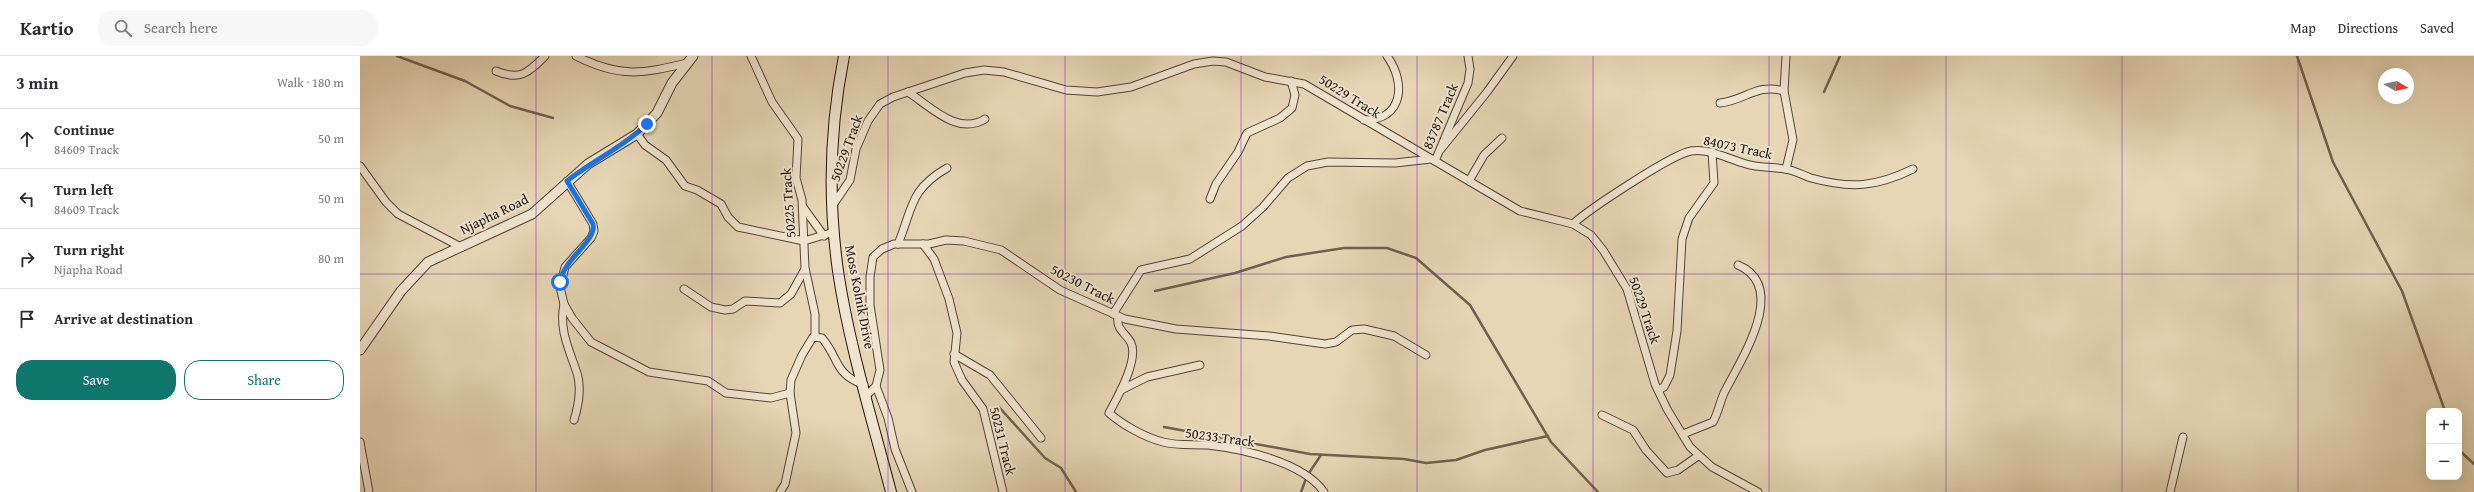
<!DOCTYPE html>
<meta charset="utf-8">
<style>
body{margin:0;font-family:"Gentium Book Plus",serif;background:#f7f7f7;color:#2b2b33}
.controls{position:absolute;right:12px;bottom:12px;display:grid;overflow:hidden;border-radius:8px;box-shadow:0 4px 16px #0002}
.controls button{width:36px;height:36px;display:grid;place-items:center;padding:0;border:0;border-bottom:1px solid #e1e1e2;background:#fff;color:#2b2b33;font:20px sans-serif}
.compass{position:absolute;left:2018px;top:12px;width:36px;height:36px;border-radius:50%;background:#fff;box-shadow:0 4px 16px #0002;rotate:99deg}
.stop{position:absolute;width:12px;height:12px;margin:-9px;border:3px solid #1a73e8;border-radius:50%;background:#fff}
.stop.end{background:#1a73e8;border-color:#fff;box-shadow:0 1px 4px #0008}
.list{margin:0;padding:0;list-style:none}
h2{display:flex;justify-content:space-between;align-items:center;height:52px;margin:0;padding:0 16px;font-size:17px}
h2 small{font-size:13px;font-weight:400;color:#7c7c81}
.list li{display:grid;grid-template-columns:26px 1fr auto;gap:12px;align-items:center;box-sizing:border-box;height:60px;padding:0 16px;border-top:1px solid #e1e1e2}
.list b{display:block;font-size:15px;white-space:nowrap}
.list p{margin:0;font-size:13px;white-space:nowrap;color:#7c7c81}
.list em{font-size:13px;font-style:normal;color:#7c7c81}
.actions{display:flex;gap:8px;padding:12px 16px}
.actions a{flex:1;padding:9px 0;border:1px solid #0f766e;border-radius:16px;text-align:center;font-size:14px;color:#0f766e}
.actions .main{background:#0f766e;color:#fff}
.icon{flex:none;width:22px;height:22px;fill:none;stroke:currentColor;stroke-width:2;stroke-linecap:round;stroke-linejoin:round}
.map{position:relative;flex:none;width:2114px;height:436px;overflow:hidden}
header{display:flex;align-items:center;gap:24px;box-sizing:border-box;height:56px;padding:0 20px;background:#fff;border-bottom:1px solid #e1e1e2}
header strong{font-size:19px}
nav{display:flex;gap:22px;margin-inline-start:auto;font-size:14px}
.search{width:280px;height:36px;background:#f7f7f7;display:flex;align-items:center;gap:10px;box-sizing:border-box;padding:0 14px;border-radius:16px;color:#7c7c81;font-size:15px}
main{display:flex}
aside{flex:1;background:#fff}
.map>svg:first-child{display:block}
</style>
<header>
<strong>Kartio</strong>
<div class="search"><svg class="icon" aria-label="search" viewBox="0 0 24 24"><circle cx="10" cy="10" r="6"/><path d="M15 15l6 6"/></svg>Search here</div>
<nav><a>Map</a><a>Directions</a><a>Saved</a></nav>
</header>
<main>
<aside>
<h2>3 min<small>Walk · 180 m</small></h2>
<ul class="list">
<li><svg class="icon" aria-label="ahead" viewBox="0 0 24 24"><path d="M12 20V5M6 11l6-6 6 6"/></svg><div><b>Continue</b><p>84609 Track</p></div><em>50 m</em></li>
<li><svg class="icon" aria-label="left" viewBox="0 0 24 24"><path d="M17 20v-9H6M10 6l-5 5 5 5"/></svg><div><b>Turn left</b><p>84609 Track</p></div><em>50 m</em></li>
<li><svg class="icon" aria-label="right" viewBox="0 0 24 24"><path d="M7 20v-9h11M14 6l5 5-5 5"/></svg><div><b>Turn right</b><p>Njapha Road</p></div><em>80 m</em></li>
<li><svg class="icon" aria-label="arrive" viewBox="0 0 24 24"><path d="M6 21V4h12l-3 4 3 4H6"/></svg><div><b>Arrive at destination</b></div></li>
</ul>
<div class="actions"><a class="main">Save</a><a>Share</a></div>
</aside>
<div class="map">
<svg width="2114" height="436" viewBox="0 0 2114 436">
<rect width="100%" height="100%" fill="#e6d6b4"/>
<filter id="stains"><feTurbulence type="fractalNoise" baseFrequency=".005" numOctaves="4"/><feColorMatrix values="0 0 0 0 .2 0 0 0 0 .09 0 0 0 0 .02 0 0 0 .5 -.17"/></filter>
<radialGradient id="worn" r=".72"><stop offset=".6" stop-color="#630" stop-opacity="0"/><stop offset="1" stop-color="#630" stop-opacity=".3"/></radialGradient>
<g fill="none" stroke-linecap="round" stroke-linejoin="round">
<g stroke="#6f614f" stroke-width="2.5">
<polyline points="37,0 105,25 150,50 193,62"/>
<polyline points="1937,0 1973,106 2042,235 2085,355"/>
<polyline points="1464,36 1480,0"/>
<polyline points="795,235 875,217 926,201 984,192 1027,192 1056,202 1110,249 1191,386 1238,436"/>
<polyline points="639,351 685,402 701,412 716,436"/>
<polyline points="804,371 950,398 1044,403 1066,407 1096,404 1125,394 1188,380"/>
<polyline points="2099,394 2114,408"/>
<polyline points="941,436 947,420 961,399"/>
</g>
<g stroke="#524536" stroke-width="9">
<g id="minor">
<path d="M216,0C260,22 282,18 327,7"/>
<polyline points="391,0 412,46 438,83 436,122 442,144 445,212 455,258 455,280"/>
<polyline points="1426,0 1424,35 1433,84 1426,113"/>
<path d="M136,15C160,25 168,17 185,0"/>
<path d="M548,36C570,50 597,80 625,63"/>
<path d="M1360,47C1386,44 1397,27 1424,35"/>
<path d="M1004,64C1044,64 1046,26 1027,0"/>
<polyline points="277,78 285,89 306,104 325,130 337,134 361,148 368,161 378,171 444,185 474,176"/>
<polyline points="1081,93 1127,36 1153,0"/>
<polyline points="1075,105 1108,27 1110,13 1108,0"/>
<polyline points="0,110 26,146 38,158 99,190"/>
<polyline points="207,125 233,168 234,175 231,182 205,211 200,231 204,248 212,262 231,286 289,316 348,325 366,337 411,342 430,337"/>
<polyline points="1109,125 1124,99 1142,82"/>
<polyline points="850,143 856,128 878,96 887,77 920,62 932,52 935,39 931,25"/>
<polyline points="473,149 490,124 496,93 508,65 520,48 533,41 605,17 624,14 644,16 706,34 737,36 771,31 834,8 853,5 866,6 905,21 944,28 1160,155 1213,168 1231,179 1243,194 1267,233 1295,328 1307,353 1330,391 1352,411 1398,436"/>
<polyline points="443,151 464,180"/>
<path d="M1213,168C1228,154 1312,98 1331,95C1349,92 1368,103 1386,108C1399,112 1412,111 1425,113C1434,114 1442,119 1451,122C1491,133 1516,131 1553,113"/>
<path d="M538,188C553,152 549,134 587,112"/>
<polyline points="563,188 574,203 589,243 597,277 594,306 602,324 623,353 643,436"/>
<polyline points="324,233 351,251 365,254 373,253 385,245 420,247 431,238 445,213"/>
<path d="M204,248C199,273 208,291 216,314C222,330 219,348 214,364"/>
<polyline points="753,258 781,214 830,203 882,170 903,151 928,122 947,110 968,106 1035,107 1071,103"/>
<path d="M758,261C756,274 766,277 771,287C779,304 757,342 749,357C763,369 784,381 803,386C817,390 833,388 848,389C883,393 943,406 964,436"/>
<polyline points="594,298 630,319 681,382"/>
<polyline points="516,330 528,362 535,393 552,436"/>
<polyline points="761,334 787,321 840,309"/>
<polyline points="1298,334 1304,331 1310,319 1317,275 1322,183 1329,162 1354,127 1352,96"/>
<polyline points="506,340 516,330 520,314 510,249 510,221 513,201 522,193 534,188 569,188 586,184 604,185 641,194 700,234 765,263 816,273 909,280 965,288 976,286 992,274 1004,273 1034,280 1066,299"/>
<polyline points="1242,359 1273,374 1286,394 1307,417 1318,414 1338,400"/>
<path d="M1323,378L1353,366C1358,357 1360,346 1364,337C1380,305 1430,231 1378,209"/>
<polyline points="0,386 9,436"/>
<path d="M420,436L425,428L436,377L430,337L431,324L442,299L453,281L462,282C480,303 473,317 504,329"/>
<polyline points="1810,436 1823,381"/>
</g>
</g>
<g stroke="#524536" stroke-width="11">
<polyline id="tertiary" points="0,294 41,235 68,206 172,158 228,108 277,78 297,57 312,27 333,0"/>
</g>
<g stroke="#20150c" stroke-width="12">
<path id="secondary" d="M484,0C470,70 468,144 478,215C489,289 512,363 531,436"/>
</g>
<use href="#minor" stroke="#efe4ce" stroke-width="7"/>
<use href="#tertiary" stroke="#efe4ce" stroke-width="9"/>
<use href="#secondary" stroke="#efe4ce" stroke-width="10"/>
</g>
<g fill="none" stroke-linecap="round" stroke-linejoin="round">
<path stroke="#1a73e8" stroke-width="5" d="M200,226C204,202 237,185 233,168L207,125C232,105 265,90 287,68"/>
</g>
<path fill="none" stroke="#7b2cbf" stroke-width="1" stroke-opacity="0.55" d="M176,0V436M352,0V436M528,0V436M705,0V436M881,0V436M1057,0V436M1233,0V436M1409,0V436M1586,0V436M1762,0V436M1938,0V436M0,218H2114"/>
<g text-anchor="middle" stroke-width="4" stroke-linejoin="round" paint-order="stroke">
<g font-size="14" fill="#20150c" stroke="#efe4ce">
<text transform="translate(990 40) rotate(32)" y="5">50229 Track</text>
<text transform="translate(1080 60) rotate(-67)" y="5">83787 Track</text>
<text transform="translate(1378 91) rotate(12)" y="5">84073 Track</text>
<text transform="translate(486 92) rotate(-70)" y="5">50229 Track</text>
<text transform="translate(428 147) rotate(-94)" y="5">50225 Track</text>
<text transform="translate(134 158) rotate(-26)" y="5">Njapha Road</text>
<text transform="translate(723 228) rotate(27)" y="5">50230 Track</text>
<text transform="translate(500 241) rotate(79)" y="5">Moss Kolnik Drive</text>
<text transform="translate(1285 254) rotate(71)" y="5">50229 Track</text>
<text transform="translate(860 381) rotate(8)" y="5">50233 Track</text>
<text transform="translate(643 385) rotate(76)" y="5">50231 Track</text>
</g>
</g>
<rect width="100%" height="100%" filter="url(#stains)"/>
<rect width="100%" height="100%" fill="url(#worn)"/>
</svg>
<div class="controls">
<button>+</button>
<button>−</button>
</div>
<svg class="compass" viewBox="-18 -18 36 36"><path d="M0-13l5 13h-10z" fill="#e53935"/><path d="M0 13l5-13h-10z" fill="#7c7c81"/></svg>
<div class="stop" style="left:200px;top:226px"></div>
<div class="stop end" style="left:287px;top:68px"></div>
</div>
</main>
